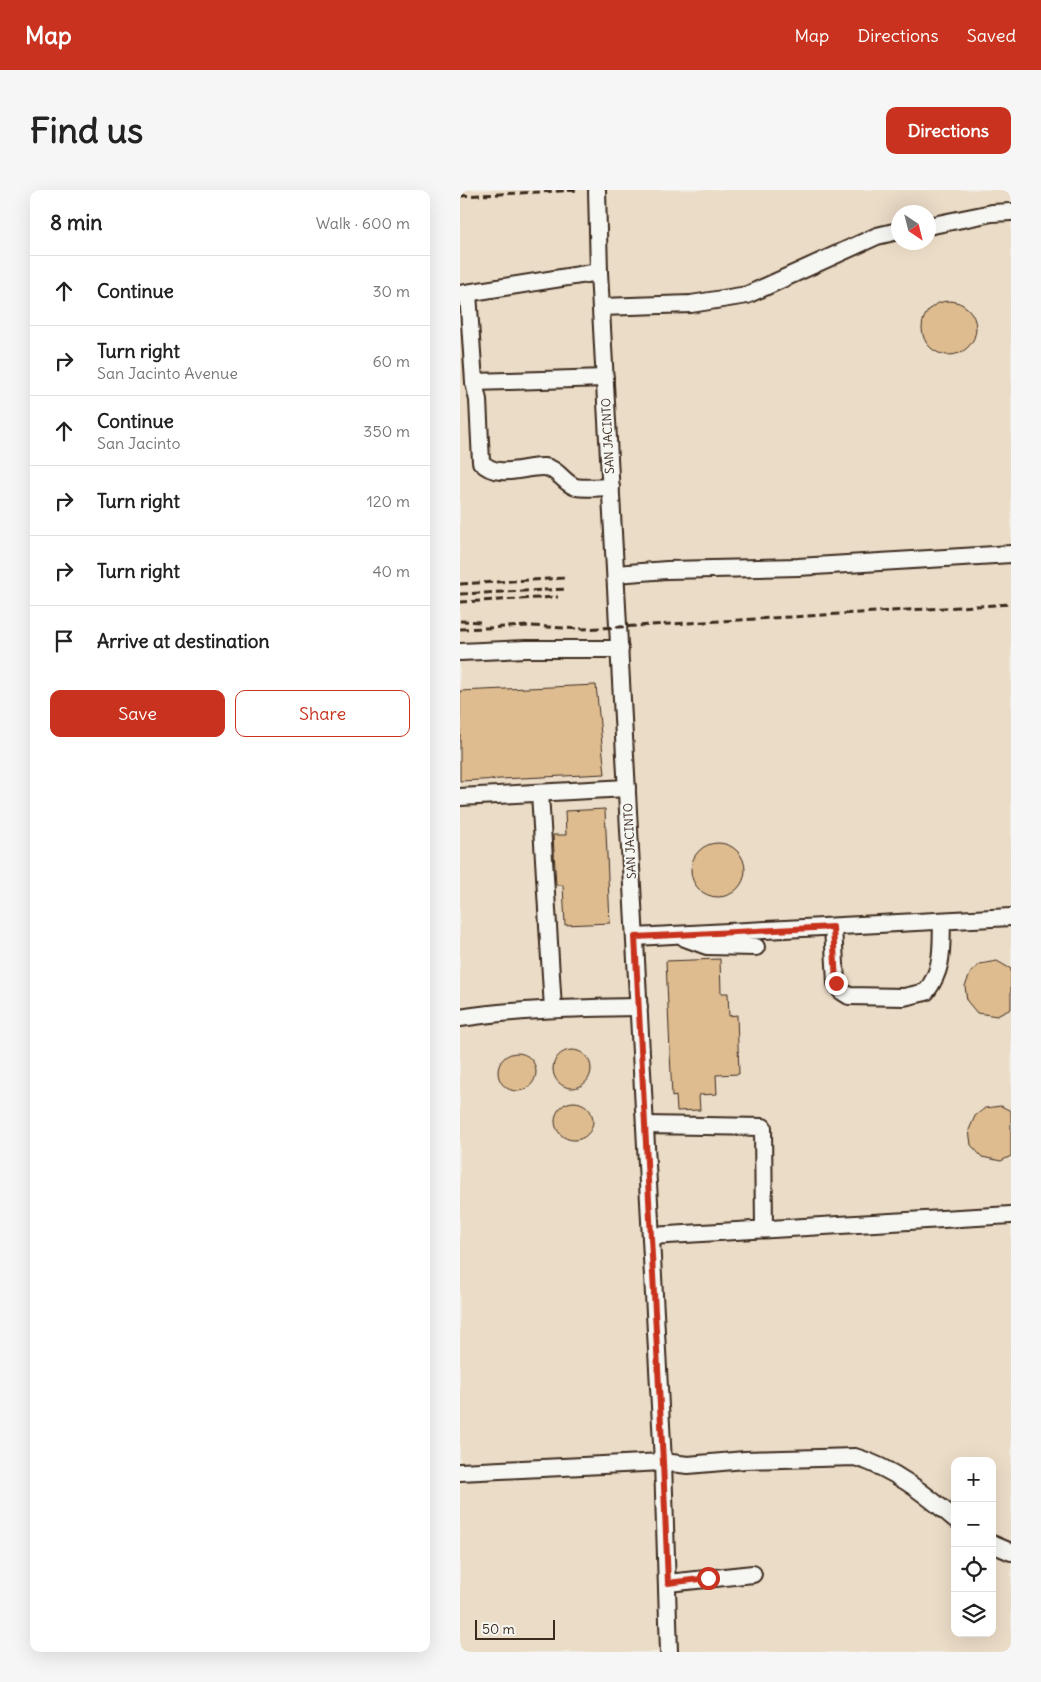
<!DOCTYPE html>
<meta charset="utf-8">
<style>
body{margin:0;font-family:Delius,sans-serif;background:#f6f6f6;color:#222}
.controls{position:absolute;right:15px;bottom:15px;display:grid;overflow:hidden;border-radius:10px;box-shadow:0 5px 20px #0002}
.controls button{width:45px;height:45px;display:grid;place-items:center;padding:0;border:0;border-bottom:1px solid #e0e0e0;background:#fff;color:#222;font:25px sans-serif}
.compass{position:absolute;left:431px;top:15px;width:45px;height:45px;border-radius:50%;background:#fff;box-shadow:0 5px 20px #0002;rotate:145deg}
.scale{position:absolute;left:15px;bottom:12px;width:80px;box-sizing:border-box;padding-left:5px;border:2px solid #3b2a1e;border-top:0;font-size:14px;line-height:18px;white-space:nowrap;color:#3b2a1e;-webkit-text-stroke:4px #f6f6f2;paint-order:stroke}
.stop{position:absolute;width:15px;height:15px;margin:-11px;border:4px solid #c8321e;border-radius:50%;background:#fff}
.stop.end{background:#c8321e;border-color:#fff;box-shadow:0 1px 5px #0008}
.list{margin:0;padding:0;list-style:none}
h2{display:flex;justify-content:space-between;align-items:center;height:65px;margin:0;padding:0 20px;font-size:21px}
h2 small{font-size:16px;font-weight:400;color:#767676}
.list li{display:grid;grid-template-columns:32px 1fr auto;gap:15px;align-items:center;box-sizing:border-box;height:70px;padding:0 20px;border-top:1px solid #e0e0e0}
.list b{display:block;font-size:19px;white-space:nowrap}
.list p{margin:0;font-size:16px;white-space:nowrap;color:#767676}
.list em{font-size:16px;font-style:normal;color:#767676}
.actions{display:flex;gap:10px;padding:15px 20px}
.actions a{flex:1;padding:11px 0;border:1px solid #c8321e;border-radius:10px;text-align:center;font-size:18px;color:#c8321e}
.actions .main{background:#c8321e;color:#fff}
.icon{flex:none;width:28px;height:28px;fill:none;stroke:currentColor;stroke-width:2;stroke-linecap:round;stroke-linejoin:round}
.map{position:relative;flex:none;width:551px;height:1462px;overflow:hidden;border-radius:10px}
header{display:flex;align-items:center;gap:30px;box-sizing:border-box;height:70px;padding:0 25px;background:#c8321e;color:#fff}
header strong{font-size:24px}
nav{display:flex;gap:28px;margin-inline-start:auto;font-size:18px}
.intro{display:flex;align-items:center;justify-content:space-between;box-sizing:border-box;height:120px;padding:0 30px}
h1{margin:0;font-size:35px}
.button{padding:12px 22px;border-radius:10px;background:#c8321e;color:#fff;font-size:18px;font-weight:700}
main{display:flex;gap:30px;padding:0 30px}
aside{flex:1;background:#fff;border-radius:10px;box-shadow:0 5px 20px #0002}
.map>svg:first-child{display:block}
</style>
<header>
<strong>Map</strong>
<nav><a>Map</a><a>Directions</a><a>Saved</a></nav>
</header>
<div class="intro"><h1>Find us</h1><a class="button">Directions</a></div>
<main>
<aside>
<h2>8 min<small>Walk · 600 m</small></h2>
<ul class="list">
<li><svg class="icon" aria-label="ahead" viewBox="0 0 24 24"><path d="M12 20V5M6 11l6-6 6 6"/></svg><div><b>Continue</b></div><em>30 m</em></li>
<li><svg class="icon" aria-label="right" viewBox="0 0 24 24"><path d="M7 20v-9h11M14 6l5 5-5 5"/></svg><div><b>Turn right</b><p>San Jacinto Avenue</p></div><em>60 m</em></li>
<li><svg class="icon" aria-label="ahead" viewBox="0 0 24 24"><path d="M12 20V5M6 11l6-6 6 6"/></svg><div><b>Continue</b><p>San Jacinto</p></div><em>350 m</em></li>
<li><svg class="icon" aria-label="right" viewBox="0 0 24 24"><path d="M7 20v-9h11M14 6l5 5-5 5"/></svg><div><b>Turn right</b></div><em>120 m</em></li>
<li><svg class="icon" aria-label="right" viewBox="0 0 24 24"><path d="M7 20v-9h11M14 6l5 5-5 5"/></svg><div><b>Turn right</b></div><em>40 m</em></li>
<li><svg class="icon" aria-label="arrive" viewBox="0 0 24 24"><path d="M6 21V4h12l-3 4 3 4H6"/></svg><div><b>Arrive at destination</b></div></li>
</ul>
<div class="actions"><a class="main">Save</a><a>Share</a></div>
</aside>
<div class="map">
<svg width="551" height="1462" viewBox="0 0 551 1462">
<rect width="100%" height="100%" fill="#f1eade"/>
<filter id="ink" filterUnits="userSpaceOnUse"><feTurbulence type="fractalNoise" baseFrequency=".02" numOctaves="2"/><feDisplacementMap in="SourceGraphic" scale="10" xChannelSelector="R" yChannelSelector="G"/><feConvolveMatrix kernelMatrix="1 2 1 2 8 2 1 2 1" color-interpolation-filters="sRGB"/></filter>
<g filter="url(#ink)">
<path fill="#ebdcc7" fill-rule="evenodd" d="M0,0H551V1462H0ZM438,22H468V52H438ZM495,1271H532V1443H495Z"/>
<g fill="#debc90" stroke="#3b2a1e">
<circle cx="489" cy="138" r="27"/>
<polygon points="136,495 145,584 0,591 0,501"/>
<polygon points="145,619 150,733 105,735 103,695 96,695 93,645 106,645 105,621"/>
<circle cx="258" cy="680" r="27"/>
<polygon points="260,769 261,803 268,803 269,826 277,825 279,884 256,885 257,904 239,905 240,920 217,921 216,906 212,907 206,771"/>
<polygon points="537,771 551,779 551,819 537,826 517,823 507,811 505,796 511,782 520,774"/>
<circle cx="112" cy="879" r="19"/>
<circle cx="57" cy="882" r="19"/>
<circle cx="114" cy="931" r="19"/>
<polygon points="541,916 551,921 551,966 541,971 522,967 511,955 509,940 515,926 525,918"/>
</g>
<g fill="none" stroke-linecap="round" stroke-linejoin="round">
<g stroke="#3b2a1e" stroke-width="20">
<g id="minor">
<polyline points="137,0 139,82 203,1272 209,1462"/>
<polyline points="468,36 532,23 551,22"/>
<polyline points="8,103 14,192 145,188"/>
<polyline points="0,104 139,82"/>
<polyline points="141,117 231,114 287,105 417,46 438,41"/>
<path d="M14,192L18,210L21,272C38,290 64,276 84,277C98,278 104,294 116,297C127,299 140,297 151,297"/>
<polyline points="156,384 207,380 338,377 551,364"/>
<polyline points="0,462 66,459 160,459"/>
<polyline points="80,603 93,819"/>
<polyline points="0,607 167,598"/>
<path d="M373,737L376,793L381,801L389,806L444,807L466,802C484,778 481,759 482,731"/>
<polyline points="175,747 551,727"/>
<polyline points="225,748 247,756 296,757"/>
<path d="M0,828C59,819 119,818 179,817"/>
<polyline points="185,935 303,937 304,1039"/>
<polyline points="191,1046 551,1025"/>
<path d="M0,1282L203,1272L228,1275L285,1270L395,1267C433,1278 465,1304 495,1329"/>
<polyline points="532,1354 551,1362"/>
<polyline points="208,1393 293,1384"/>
</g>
</g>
<use href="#minor" stroke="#f6f6f2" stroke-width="16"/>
<g stroke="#3b2a1e" stroke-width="3" stroke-dasharray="8 4" stroke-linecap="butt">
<polyline points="0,6 119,0"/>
<polyline points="0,394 105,388"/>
<polyline points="0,404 107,399"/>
<polyline points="0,412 98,407"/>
<polyline points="0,431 22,432"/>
<polyline points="0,439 70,436 121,439 159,437 551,414"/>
</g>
</g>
</g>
<g fill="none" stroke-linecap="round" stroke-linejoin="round" filter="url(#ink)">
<polyline stroke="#c8321e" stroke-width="6" points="248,1388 208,1393 203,1272 175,747 373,737 376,793"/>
</g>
<g text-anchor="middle" stroke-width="4" stroke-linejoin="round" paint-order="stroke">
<g font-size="12" fill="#3b2a1e" stroke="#f6f6f2">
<text transform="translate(148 246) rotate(-93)" y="4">SAN JACINTO</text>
<text transform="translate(170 651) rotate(-93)" y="4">SAN JACINTO</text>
</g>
</g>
</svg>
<div class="controls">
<button>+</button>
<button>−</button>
<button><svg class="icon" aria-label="locate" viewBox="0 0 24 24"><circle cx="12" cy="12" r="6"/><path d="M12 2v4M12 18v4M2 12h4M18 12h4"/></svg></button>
<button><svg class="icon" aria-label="layers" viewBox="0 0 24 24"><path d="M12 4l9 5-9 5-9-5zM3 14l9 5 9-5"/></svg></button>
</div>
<svg class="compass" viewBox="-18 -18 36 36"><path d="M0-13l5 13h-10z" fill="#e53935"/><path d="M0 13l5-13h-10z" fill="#767676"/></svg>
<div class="scale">50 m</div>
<div class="stop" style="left:248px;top:1388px"></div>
<div class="stop end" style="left:376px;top:793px"></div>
</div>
</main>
